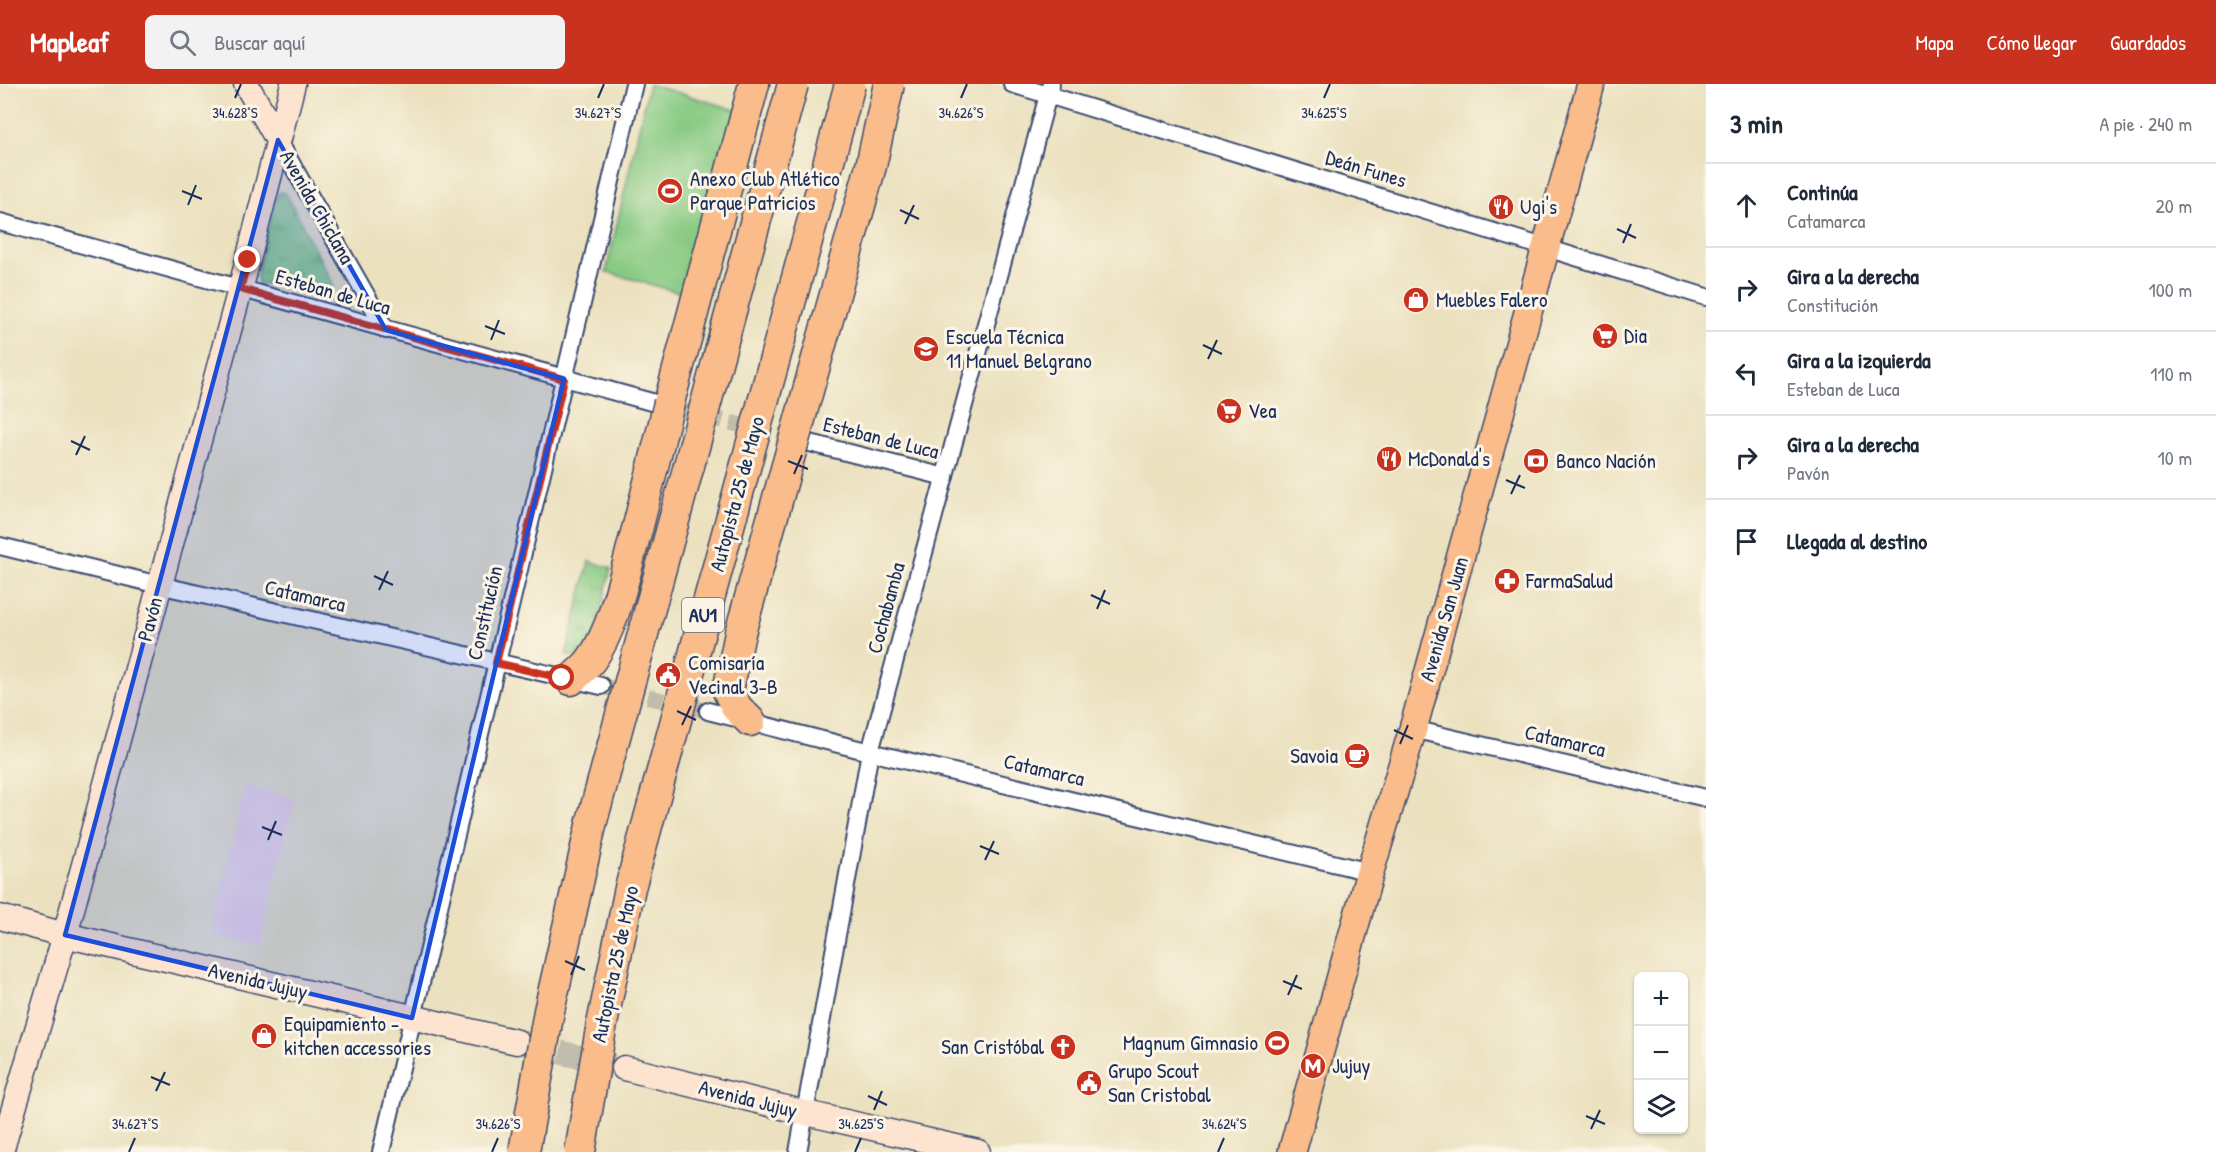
<!DOCTYPE html>
<html lang="es">
<meta charset="utf-8">
<style>
body{margin:0;font-family:"Patrick Hand",sans-serif;background:#f2f2f3;color:#1f2937}
.controls{position:absolute;right:18px;bottom:18px;display:grid;overflow:hidden;border-radius:9px;box-shadow:0 2px 4px #0004}
.controls button{width:54px;height:54px;display:grid;place-items:center;padding:0;border:0;border-bottom:2px solid #e0e1e3;background:#fff;color:#1f2937;font:30px sans-serif}
.stop{position:absolute;width:18px;height:18px;margin:-14px;border:4px solid #c8321e;border-radius:50%;background:#fff}
.stop.end{background:#c8321e;border-color:#fff;box-shadow:0 2px 6px #0008}
.list{margin:0;padding:0;list-style:none}
h2{display:flex;justify-content:space-between;align-items:center;height:78px;margin:0;padding:0 24px;font-size:26px}
h2 small{font-size:20px;font-weight:400;color:#747a83}
.list li{display:grid;grid-template-columns:39px 1fr auto;gap:18px;align-items:center;box-sizing:border-box;height:84px;padding:0 24px;border-top:2px solid #e0e1e3}
.list b{display:block;font-size:22px;white-space:nowrap}
.list p{margin:0;font-size:20px;white-space:nowrap;color:#747a83}
.list em{font-size:20px;font-style:normal;color:#747a83}
.icon{flex:none;width:33px;height:33px;fill:none;stroke:currentColor;stroke-width:2;stroke-linecap:round;stroke-linejoin:round}
.map{position:relative;flex:none;width:1706px;height:1068px;overflow:hidden}
header{display:flex;align-items:center;gap:36px;box-sizing:border-box;height:84px;padding:0 30px;background:#c8321e;color:#fff}
header strong{font-size:28px}
nav{display:flex;gap:33px;margin-inline-start:auto;font-size:21px}
.search{width:420px;height:54px;background:#f2f2f3;display:flex;align-items:center;gap:15px;box-sizing:border-box;padding:0 21px;border-radius:9px;color:#747a83;font-size:22px}
main{display:flex}
aside{flex:1;background:#fff}
.map>svg:first-child{display:block}
</style>
<header>
<strong>Mapleaf</strong>
<div class="search"><svg class="icon" aria-label="search" viewBox="0 0 24 24"><circle cx="10" cy="10" r="6"/><path d="M15 15l6 6"/></svg>Buscar aquí</div>
<nav><a>Mapa</a><a>Cómo llegar</a><a>Guardados</a></nav>
</header>
<main>
<div class="map">
<svg width="1706" height="1068" viewBox="0 0 1706 1068">
<defs>
<pattern id="park-tufts" width="24" height="20" patternUnits="userSpaceOnUse" patternTransform="scale(1.5)"><rect width="24" height="20" fill="#88ca83"/><path d="M3 7l-1-3M5 7V3M7 7l1-3M15 17l-1-3M17 17v-4M19 17l1-3" fill="none" stroke="#6ea46e"/></pattern>
</defs>
<rect width="100%" height="100%" fill="#fcf5e5"/>
<filter id="ink" filterUnits="userSpaceOnUse"><feTurbulence type="fractalNoise" baseFrequency=".0167" numOctaves="2"/><feDisplacementMap in="SourceGraphic" scale="12" xChannelSelector="R" yChannelSelector="G"/><feConvolveMatrix kernelMatrix="1 2 1 2 8 2 1 2 1" color-interpolation-filters="sRGB"/></filter>
<filter id="wash" filterUnits="userSpaceOnUse"><feTurbulence type="fractalNoise" baseFrequency=".008" numOctaves="4" result="noise"/><feDisplacementMap in="SourceGraphic" scale="24" xChannelSelector="R" yChannelSelector="G"/><feGaussianBlur stdDeviation="1.35" result="paint"/><feColorMatrix in="noise" values="0 0 0 0 0 0 0 0 0 0 0 0 0 0 0 0 0 1.4 0 .05"/><feComposite in="paint" operator="in"/></filter>
<g filter="url(#wash)">
<rect width="100%" height="100%" fill="#ebe1bf"/>
<polygon fill="#efd0e5" points="245,703 295,714 260,862 211,850"/>
<g fill="url(#park-tufts)" stroke="#527c70" stroke-width="1.5">
<polygon points="279,108 285,109 287,112 333,200 332,207 330,209 258,199 257,190 276,112"/>
<polygon points="589,477 611,484 596,549 576,573 566,571"/>
</g>
<polygon fill="#88ca83" stroke="#527c70" stroke-width="1.5" points="649,0 740,27 685,210 606,188"/>
</g>
<g filter="url(#ink)">
<g fill="none" stroke-linecap="round" stroke-linejoin="round">
<g stroke="#c1bdac" stroke-width="16" stroke-dasharray="16 8" stroke-linecap="butt">
<polyline points="661,321 802,357"/>
<polyline points="601,602 708,627"/>
</g>
<polyline stroke="#c1bdac" stroke-width="24" stroke-dasharray="24 12" stroke-linecap="butt" points="525,960 613,981"/>
<g stroke="#3a4a6d" stroke-width="20">
<g id="street">
<polyline points="1012,0 1706,213"/>
<polyline points="278,56 386,246"/>
<polyline points="0,138 655,319"/>
<polyline points="806,358 945,393"/>
<polyline points="0,462 159,501 601,602"/>
<polyline points="708,627 870,668 1370,788"/>
<polyline points="1413,645 1706,714"/>
<polyline points="381,1068 634,0"/>
<polyline points="798,1068 870,668 1051,0"/>
</g>
</g>
<g stroke="#3a4a6d" stroke-width="27">
<g id="secondary">
<polyline points="246,0 278,56"/>
<polyline points="0,833 65,851 517,958"/>
<polyline points="624,984 806,1029 978,1068"/>
<polyline points="1,1068 65,851 248,176 293,0"/>
</g>
</g>
<g stroke="#3a4a6d" stroke-width="30">
<polyline id="primary" points="1292,1068 1370,788 1413,645 1591,0"/>
</g>
<g stroke="#3a4a6d" stroke-width="33">
<g id="highway">
<polyline points="669,319 754,0"/>
<polyline points="740,549 728,607 737,624 750,637"/>
<path d="M571,596C578,589 586,583 591,576C616,542 626,482 638,442"/>
</g>
</g>
<use href="#street" stroke="#fff" stroke-width="16"/>
<use href="#secondary" stroke="#fde4d0" stroke-width="24"/>
<use href="#primary" stroke="#f9bc8a" stroke-width="27"/>
<use href="#highway" stroke="#f9bc8a" stroke-width="30"/>
<g stroke="#3a4a6d" stroke-width="33" stroke-linecap="butt">
<g id="highway-bridge">
<polyline points="638,442 669,319"/>
<polyline points="740,549 871,82 889,0"/>
<polyline points="524,1068 549,927 592,737 793,0"/>
<polyline points="580,1068 601,945 630,804 850,0"/>
</g>
</g>
<use href="#highway-bridge" stroke="#f9bc8a" stroke-width="30"/>
</g>
</g>
<g fill="none" stroke-linecap="round" stroke-linejoin="round" filter="url(#ink)">
<polyline stroke="#c8321e" stroke-width="8" points="248,176 240,205 564,295 496,579 562,594"/>
</g>
<path fill="#1d4ed8" fill-opacity="0.2" stroke="#1d4ed8" stroke-width="4.5" stroke-linejoin="round" d="M278,56L386,246L564,295L412,934L65,851Z"/>
<path fill="none" stroke="#1b2f5e" stroke-width="2" d="M235,14L241,0M598,14L604,0M961,14L967,0M1324,14L1330,0M182,107L202,115M188,121L196,101M900,126L919,135M905,140L914,121M1617,145L1636,154M1623,159L1631,140M485,242L505,250M491,256L499,236M1203,261L1222,270M1208,275L1217,256M71,357L90,366M76,371L85,352M788,377L808,385M794,390L802,371M1506,396L1525,404M1511,410L1520,391M374,492L393,501M379,506L388,487M1091,511L1110,520M1097,525L1105,506M677,627L696,636M682,641L691,622M1394,646L1413,655M1400,660L1408,641M262,743L282,751M268,756L276,737M980,762L999,770M985,776L994,757M565,877L585,886M571,891L579,872M1283,897L1302,905M1288,911L1297,891M151,993L170,1001M156,1007L165,988M868,1012L887,1021M874,1026L882,1007M1586,1032L1605,1040M1591,1045L1600,1026M129,1068L135,1054M492,1068L498,1054M855,1068L861,1054M1218,1068L1224,1054"/>
<defs>
<g id="stadium-disc" transform="scale(1.35)"><circle r="9.5" fill="#c8321e" stroke="#fcf5e5"/><path d="M0-5a6.5 5 0 1 0 0 10a6.5 5 0 1 0 0-10ZM-3.5-1.8h7v3.6h-7Z" fill="#fff"/></g>
<g id="restaurant-disc" transform="scale(1.35)"><circle r="9.5" fill="#c8321e" stroke="#fcf5e5"/><path d="M-5-6h1v4h1v-4h1v4h1v-4h1v5L-1.5 .5V6h-2V.5L-5-1ZM5-6V6H3V1.5H1.5Q1.5-4 5-6Z" fill="#fff"/></g>
<g id="shop-disc" transform="scale(1.35)"><circle r="9.5" fill="#c8321e" stroke="#fcf5e5"/><path d="M-5-2.5h2.3a2.7 3.5 0 0 1 5.4 0H5L5.5 6h-11ZM-1.5-2.5h3a1.5 2.3 0 0 0-3 0Z" fill="#fff"/></g>
<g id="supermarket-disc" transform="scale(1.35)"><circle r="9.5" fill="#c8321e" stroke="#fcf5e5"/><path d="M-6-5.5h2.5l.6 2H6L4.5 2H-2.5L-4.4-4H-6ZM-1.5 3.2a1.3 1.3 0 1 0 .1 0ZM3 3.2a1.3 1.3 0 1 0 .1 0Z" fill="#fff"/></g>
<g id="school-disc" transform="scale(1.35)"><circle r="9.5" fill="#c8321e" stroke="#fcf5e5"/><path d="M0-5L7-2L0 1L-7-2ZM-4 1L0 2.5L4 1V4Q0 6-4 4Z" fill="#fff"/></g>
<g id="bank-disc" transform="scale(1.35)"><circle r="9.5" fill="#c8321e" stroke="#fcf5e5"/><path d="M-6-4H6V4H-6ZM0-2.3a2.3 2.3 0 1 0 0 4.6a2.3 2.3 0 1 0 0-4.6Z" fill="#fff"/></g>
<g id="pharmacy-disc" transform="scale(1.35)"><circle r="9.5" fill="#c8321e" stroke="#fcf5e5"/><path d="M-2-6h4v4h4v4h-4v4h-4v-4h-4v-4h4Z" fill="#fff"/></g>
<g id="civic-disc" transform="scale(1.35)"><circle r="9.5" fill="#c8321e" stroke="#fcf5e5"/><path d="M-.6-6.5H3V-4.5H.6V-3L4-1V1h2V6H-6V1h2V-1L-.6-3ZM-1.2 2.5V6h2.4V2.5Z" fill="#fff"/></g>
<g id="cafe-disc" transform="scale(1.35)"><circle r="9.5" fill="#c8321e" stroke="#fcf5e5"/><path d="M-5.5-4.5H6V0H3Q3 3.5 0 3.5H-2.5Q-5.5 3.5-5.5 0ZM3-3.2v2h1.7v-2ZM-6 4.5H4V6H-6Z" fill="#fff"/></g>
<g id="church-disc" transform="scale(1.35)"><circle r="9.5" fill="#c8321e" stroke="#fcf5e5"/><path d="M-1.2-6h2.4v3.5h3.3v2.4h-3.3V6h-2.4V-.1h-3.3v-2.4h3.3Z" fill="#fff"/></g>
<g id="metro-disc" transform="scale(1.35)"><circle r="9.5" fill="#c8321e" stroke="#fcf5e5"/><path d="M-5.5 5V-5H-3L0 0L3-5H5.5V5H3V-.5L0 4L-3-.5V5Z" fill="#fff"/></g>
</defs>
<g fill-rule="evenodd">
<use href="#stadium-disc" x="670" y="107"/>
<use href="#restaurant-disc" x="1501" y="123"/>
<use href="#shop-disc" x="1416" y="216"/>
<use href="#supermarket-disc" x="1605" y="252"/>
<use href="#school-disc" x="926" y="265"/>
<use href="#supermarket-disc" x="1229" y="327"/>
<use href="#restaurant-disc" x="1389" y="375"/>
<use href="#bank-disc" x="1536" y="377"/>
<use href="#pharmacy-disc" x="1507" y="497"/>
<use href="#civic-disc" x="668" y="591"/>
<use href="#cafe-disc" x="1357" y="672"/>
<use href="#shop-disc" x="264" y="952"/>
<use href="#stadium-disc" x="1277" y="959"/>
<use href="#church-disc" x="1063" y="963"/>
<use href="#metro-disc" x="1313" y="982"/>
<use href="#civic-disc" x="1089" y="999"/>
</g>
<g text-anchor="middle" stroke-width="6" stroke-linejoin="round" paint-order="stroke">
<rect fill="#fcf5e5" stroke="#5e6a86" stroke-width="1.5" x="682" y="514" width="42" height="34" rx="4.5"/>
<g font-size="20" font-weight="bold" fill="#1b2f5e">
<text x="703" y="538">AU1</text>
</g>
<g font-size="21" fill="#1b2f5e" stroke="#fcf5e5">
<text transform="translate(1366 85) rotate(17)" y="7">Deán Funes</text>
<text transform="translate(317 123) rotate(60)" y="7">Avenida Chiclana</text>
<text transform="translate(333 208) rotate(16)" y="7">Esteban de Luca</text>
<text transform="translate(881 354) rotate(14)" y="7">Esteban de Luca</text>
<text transform="translate(737 410) rotate(-75)" y="7">Autopista 25 de Mayo</text>
<text transform="translate(305 512) rotate(13)" y="7">Catamarca</text>
<text transform="translate(886 524) rotate(-75)" y="7">Cochabamba</text>
<text transform="translate(485 529) rotate(-77)" y="7">Constitución</text>
<text transform="translate(150 535) rotate(-75)" y="7">Pavón</text>
<text transform="translate(1444 535) rotate(-74)" y="7">Avenida San Juan</text>
<text transform="translate(1565 657) rotate(13)" y="7">Catamarca</text>
<text transform="translate(1044 686) rotate(13)" y="7">Catamarca</text>
<text transform="translate(615 880) rotate(-78)" y="7">Autopista 25 de Mayo</text>
<text transform="translate(258 897) rotate(13)" y="7">Avenida Jujuy</text>
<text transform="translate(748 1015) rotate(14)" y="7">Avenida Jujuy</text>
</g>
<g font-size="21" fill="#1b2f5e" stroke="#fcf5e5" text-anchor="start">
<text x="690" y="102">Anexo Club Atlético<tspan x="690" dy="24">Parque Patricios</tspan></text>
<text x="1520" y="130">Ugi's</text>
<text x="1436" y="223">Muebles Falero</text>
<text x="1624" y="259">Dia</text>
<text x="946" y="260">Escuela Técnica<tspan x="946" dy="24">11 Manuel Belgrano</tspan></text>
<text x="1248" y="334">Vea</text>
<text x="1408" y="382">McDonald's</text>
<text x="1556" y="384">Banco Nación</text>
<text x="1526" y="504">FarmaSalud</text>
<text x="688" y="586">Comisaría<tspan x="688" dy="24">Vecinal 3-B</tspan></text>
<text x="1338" y="679" text-anchor="end">Savoia</text>
<text x="284" y="947">Equipamiento -<tspan x="284" dy="24">kitchen accessories</tspan></text>
<text x="1258" y="966" text-anchor="end">Magnum Gimnasio</text>
<text x="1044" y="970" text-anchor="end">San Cristóbal</text>
<text x="1332" y="989">Jujuy</text>
<text x="1108" y="994">Grupo Scout<tspan x="1108" dy="24">San Cristobal</tspan></text>
</g>
</g>
<g font-size="15" text-anchor="middle" fill="#1b2f5e" stroke="#fcf5e5" stroke-width="6" stroke-linejoin="round" paint-order="stroke">
<text x="598" y="34">34.627°S</text>
<text x="961" y="34">34.626°S</text>
<text x="1324" y="34">34.625°S</text>
<text x="235" y="34">34.628°S</text>
<text x="135" y="1045">34.627°S</text>
<text x="498" y="1045">34.626°S</text>
<text x="861" y="1045">34.625°S</text>
<text x="1224" y="1045">34.624°S</text>
</g>
</svg>
<div class="controls">
<button>+</button>
<button>−</button>
<button><svg class="icon" aria-label="layers" viewBox="0 0 24 24"><path d="M12 4l9 5-9 5-9-5zM3 14l9 5 9-5"/></svg></button>
</div>
<div class="stop" style="left:562px;top:594px"></div>
<div class="stop end" style="left:248px;top:176px"></div>
</div>
<aside>
<h2>3 min<small>A pie · 240 m</small></h2>
<ul class="list">
<li><svg class="icon" aria-label="ahead" viewBox="0 0 24 24"><path d="M12 20V5M6 11l6-6 6 6"/></svg><div><b>Continúa</b><p>Catamarca</p></div><em>20 m</em></li>
<li><svg class="icon" aria-label="right" viewBox="0 0 24 24"><path d="M7 20v-9h11M14 6l5 5-5 5"/></svg><div><b>Gira a la derecha</b><p>Constitución</p></div><em>100 m</em></li>
<li><svg class="icon" aria-label="left" viewBox="0 0 24 24"><path d="M17 20v-9H6M10 6l-5 5 5 5"/></svg><div><b>Gira a la izquierda</b><p>Esteban de Luca</p></div><em>110 m</em></li>
<li><svg class="icon" aria-label="right" viewBox="0 0 24 24"><path d="M7 20v-9h11M14 6l5 5-5 5"/></svg><div><b>Gira a la derecha</b><p>Pavón</p></div><em>10 m</em></li>
<li><svg class="icon" aria-label="arrive" viewBox="0 0 24 24"><path d="M6 21V4h12l-3 4 3 4H6"/></svg><div><b>Llegada al destino</b></div></li>
</ul>
</aside>
</main>
